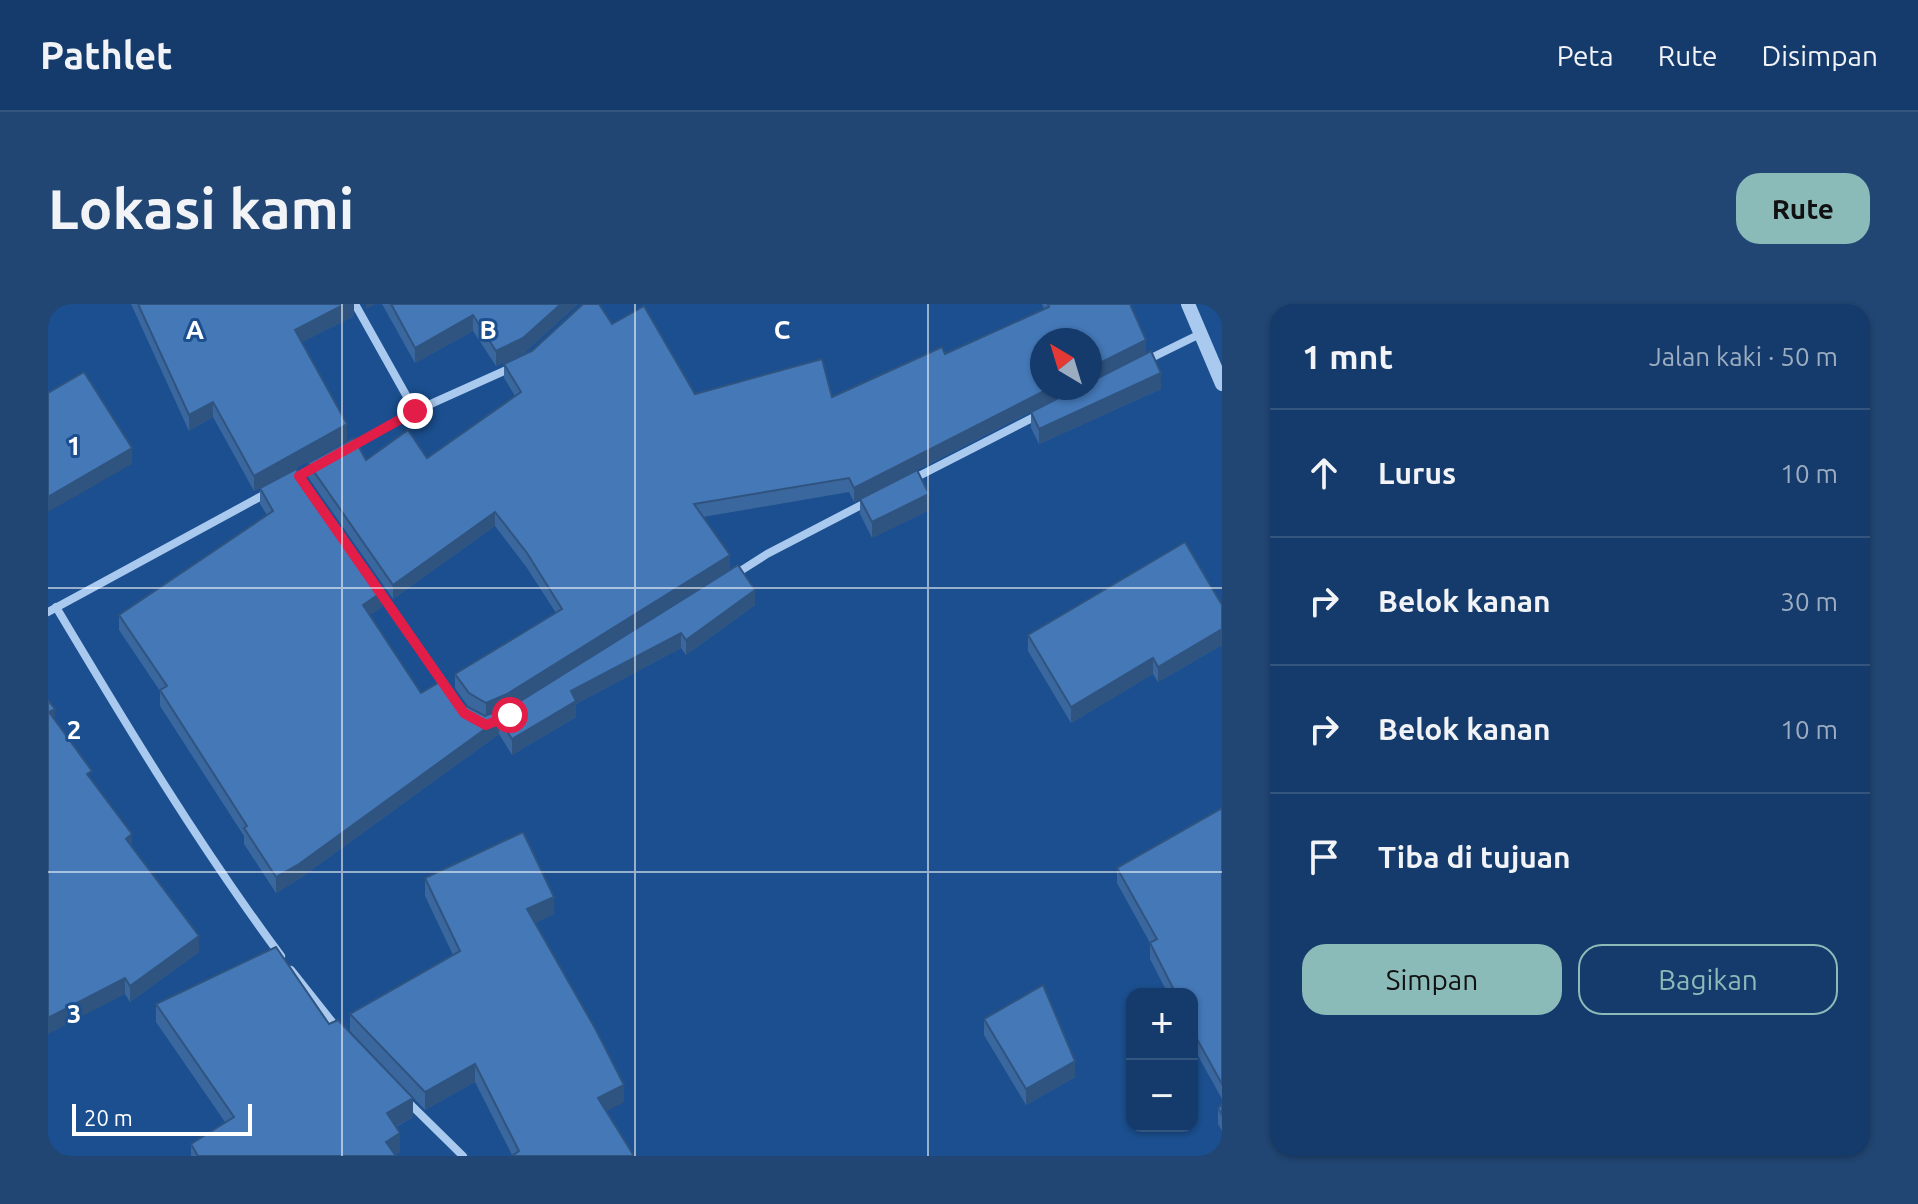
<!DOCTYPE html>
<html lang="id">
<meta charset="utf-8">
<style>
body{margin:0;font-family:Ubuntu,sans-serif;background:#214673;color:#f1f3f6}
.controls{position:absolute;right:24px;bottom:24px;display:grid;overflow:hidden;border-radius:16px;box-shadow:0 2px 6px #0004}
.controls button{width:72px;height:72px;display:grid;place-items:center;padding:0;border:0;border-bottom:2px solid #33557e;background:#143b6b;color:#f1f3f6;font:40px sans-serif}
.compass{position:absolute;left:982px;top:24px;width:72px;height:72px;border-radius:50%;background:#143b6b;box-shadow:0 2px 6px #0004;rotate:322deg}
.scale{position:absolute;left:24px;bottom:20px;width:180px;box-sizing:border-box;padding-left:8px;border:4px solid #fff;border-top:0;font-size:22px;line-height:28px;white-space:nowrap;color:#fff;-webkit-text-stroke:6px #1b4f8f;paint-order:stroke}
.stop{position:absolute;width:24px;height:24px;margin:-18px;border:6px solid #e11d48;border-radius:50%;background:#fff}
.stop.end{background:#e11d48;border-color:#fff;box-shadow:0 2px 8px #0008}
.list{margin:0;padding:0;list-style:none}
h2{display:flex;justify-content:space-between;align-items:center;height:104px;margin:0;padding:0 32px;font-size:34px}
h2 small{font-size:26px;font-weight:400;color:#9dadc1}
.list li{display:grid;grid-template-columns:52px 1fr auto;gap:24px;align-items:center;box-sizing:border-box;height:128px;padding:0 32px;border-top:2px solid #33557e}
.list b{display:block;font-size:30px;white-space:nowrap}
.list em{font-size:26px;font-style:normal;color:#9dadc1}
.actions{display:flex;gap:16px;padding:24px 32px}
.actions a{flex:1;padding:18px 0;border:2px solid #8bbbb9;border-radius:24px;text-align:center;font-size:28px;color:#8bbbb9}
.actions .main{background:#8bbbb9;color:#111}
.icon{flex:none;width:44px;height:44px;fill:none;stroke:currentColor;stroke-width:2;stroke-linecap:round;stroke-linejoin:round}
.map{position:relative;flex:none;width:1174px;height:852px;overflow:hidden;border-radius:24px}
header{display:flex;align-items:center;gap:48px;box-sizing:border-box;height:112px;padding:0 40px;background:#143b6b;border-bottom:2px solid #33557e}
header strong{font-size:38px}
nav{display:flex;gap:44px;margin-inline-start:auto;font-size:28px}
.intro{display:flex;align-items:center;justify-content:space-between;box-sizing:border-box;height:192px;padding:0 48px}
h1{margin:0;font-size:56px}
.button{padding:20px 36px;border-radius:24px;background:#8bbbb9;color:#111;font-size:28px;font-weight:700}
main{display:flex;gap:48px;padding:0 48px}
aside{flex:1;background:#143b6b;border-radius:24px;box-shadow:0 2px 6px #0004}
.map>svg:first-child{display:block}
</style>
<header>
<strong>Pathlet</strong>
<nav><a>Peta</a><a>Rute</a><a>Disimpan</a></nav>
</header>
<div class="intro"><h1>Lokasi kami</h1><a class="button">Rute</a></div>
<main>
<div class="map">
<svg width="1174" height="852" viewBox="0 0 1174 852">
<rect width="100%" height="100%" fill="#1b4f8f"/>
<g fill="none" stroke-linecap="round" stroke-linejoin="round">
<g stroke="#a9c9ee" stroke-width="8">
<polyline points="307,0 367,107"/>
<polyline points="1097,57 1152,30"/>
<polyline points="299,145 367,107 463,64"/>
<polyline points="865,175 992,110"/>
<polyline points="243,176 270,161"/>
<polyline points="686,271 719,250 821,197"/>
<polyline points="329,284 399,384"/>
<path d="M8,303C79,422 150,540 233,652"/>
<polyline points="0,308 221,188"/>
<polyline points="243,666 289,724"/>
<polyline points="357,795 415,852"/>
</g>
<polyline stroke="#a9c9ee" stroke-width="14" points="1140,0 1174,80"/>
</g>
<g fill="#3a679d">
<polygon points="83,0 306,0 306,12 254,38 299,136 206,187 165,113 141,127"/>
<polygon points="334,0 530,0 475,50 448,62 425,27 367,59"/>
<polygon points="994,0 1082,0 1098,50 1113,85 991,140 983,124 983,108 869,166 881,206 824,234 812,210 812,195 806,198 801,188 655,213 682,265 461,403 690,261 707,301 638,351 633,344 528,400 528,413 464,451 451,430 251,575 228,589 196,540 196,532 112,402 112,387 71,326 71,311 219,211 212,200 212,184 334,303 322,311 373,389 412,399 421,404 407,384 407,370 508,309 479,264 447,222 345,295 260,173 260,159 379,154 467,92 456,74 456,60 564,20 647,90 784,93 897,50 996,5"/>
<polygon points="1174,301 1174,341 1110,378 1105,370 1023,419 980,347 980,331"/>
<polygon points="7,416 84,543 151,648 82,698 77,690"/>
<polygon points="1174,504 1174,795 1144,741 1144,690 1120,690 1102,655 1102,639 1069,579 1069,564"/>
<polygon points="377,574 506,610 487,619 576,798 464,851 427,778 377,806 302,727 302,710 405,651 377,592"/>
<polygon points="108,700 281,720 365,813 348,823 352,848 347,851 348,852 143,852 143,840 177,818 108,718"/>
<polygon points="936,715 1027,773 978,801 936,731"/>
<polygon points="1174,801 1174,827 1170,820 1170,804"/>
</g>
<g fill="#305480">
<polygon points="297,0 306,0 306,12 247,42 247,26"/>
<polygon points="318,0 328,0 318,5"/>
<polygon points="513,0 530,0 475,50 448,62 448,47"/>
<polygon points="425,11 425,27 367,59 367,44"/>
<polygon points="1098,36 1098,50 1042,78 1042,64"/>
<polygon points="1113,69 1113,85 991,140 991,125"/>
<polygon points="1002,84 1030,84 806,198 806,184"/>
<polygon points="165,98 165,113 141,127 141,111"/>
<polygon points="299,120 299,136 206,187 206,172"/>
<polygon points="84,144 84,160 0,208 0,193"/>
<polygon points="881,190 881,206 824,234 824,218"/>
<polygon points="447,208 447,222 345,295 345,281"/>
<polygon points="682,251 682,265 459,405 438,413 438,399"/>
<polygon points="707,286 707,301 638,351 638,336"/>
<polygon points="334,288 334,303 315,316 315,301"/>
<polygon points="1174,325 1174,341 1110,378 1110,363"/>
<polygon points="633,329 633,344 528,400 528,413 464,451 464,435 523,387"/>
<polygon points="1105,354 1105,370 1023,419 1023,403"/>
<polygon points="7,405 7,420 1,408"/>
<polygon points="451,415 451,430 251,575 228,589 228,573"/>
<polygon points="84,530 84,546 78,535"/>
<polygon points="506,593 506,610 479,623 479,605"/>
<polygon points="151,632 151,648 82,698 82,682"/>
<polygon points="77,674 77,690 0,730 0,714"/>
<polygon points="1027,757 1027,773 978,801 978,785"/>
<polygon points="427,760 427,778 377,806 377,788"/>
<polygon points="576,781 576,798 550,812 550,794"/>
<polygon points="365,794 365,813 339,827 339,809"/>
<polygon points="352,829 352,848 346,852 338,838"/>
</g>
<g fill="#4478b7" stroke="#305480" stroke-width="2">
<polygon points="90,0 297,0 247,26 299,120 206,172 165,98 141,111"/>
<polygon points="343,0 513,0 475,34 448,47 425,11 367,44"/>
<polygon points="535,0 551,0 564,20 596,2 647,90 774,55 784,93 894,43 897,50 1001,3 1000,0 1082,0 1098,36 1042,64 1042,36 994,36 994,84 1002,84 806,184 801,174 646,200 682,251 459,390 438,399 421,389 407,370 514,305 479,249 447,208 345,281 260,159 306,134 318,156 360,126 379,154 473,88 456,60 484,47"/>
<polygon points="1103,47 1113,69 991,125 983,108 1030,84 1042,84 1042,78"/>
<polygon points="36,68 84,144 0,193 0,89"/>
<polygon points="248,165 334,288 315,301 373,389 395,376 412,399 437,412 466,401 690,261 707,286 638,336 633,329 523,387 528,397 464,435 451,415 251,560 228,573 196,524 199,522 112,386 119,382 71,311 225,207 212,184"/>
<polygon points="869,166 881,190 824,218 812,195"/>
<polygon points="1137,238 1174,301 1174,325 1110,363 1105,354 1023,403 980,331"/>
<polygon points="0,396 7,405 1,408 44,467 39,470 84,530 78,535 151,632 82,682 77,674 0,714"/>
<polygon points="1174,504 1174,780 1144,726 1144,690 1128,690 1102,639 1109,635 1069,564"/>
<polygon points="475,528 506,593 479,605 548,726 576,781 550,794 586,852 464,852 471,847 427,760 377,788 302,710 412,647 377,574"/>
<polygon points="228,643 281,720 290,716 365,794 339,809 352,829 338,838 348,852 150,852 143,840 186,813 108,700"/>
<polygon points="995,681 1027,757 978,785 936,715"/>
<polygon points="1174,801 1174,811 1170,804"/>
</g>
<g fill="none" stroke-linecap="round" stroke-linejoin="round">
<polyline stroke="#e11d48" stroke-width="10" points="367,107 251,172 416,409 438,421 462,411"/>
</g>
<path fill="none" stroke="#fff" stroke-width="2" stroke-opacity="0.55" d="M294,0V852M587,0V852M880,0V852M0,284H1174M0,568H1174"/>
<g font-size="26" text-anchor="middle" font-weight="bold" fill="#fff" stroke="#1b4f8f" stroke-width="6" stroke-linejoin="round" paint-order="stroke">
<text x="147" y="35">A</text>
<text x="440" y="35">B</text>
<text x="734" y="35">C</text>
<text x="26" y="151">1</text>
<text x="26" y="435">2</text>
<text x="26" y="719">3</text>
</g>
</svg>
<div class="controls">
<button>+</button>
<button>−</button>
</div>
<svg class="compass" viewBox="-18 -18 36 36"><path d="M0-13l5 13h-10z" fill="#e53935"/><path d="M0 13l5-13h-10z" fill="#9dadc1"/></svg>
<div class="scale">20 m</div>
<div class="stop" style="left:462px;top:411px"></div>
<div class="stop end" style="left:367px;top:107px"></div>
</div>
<aside>
<h2>1 mnt<small>Jalan kaki · 50 m</small></h2>
<ul class="list">
<li><svg class="icon" aria-label="ahead" viewBox="0 0 24 24"><path d="M12 20V5M6 11l6-6 6 6"/></svg><div><b>Lurus</b></div><em>10 m</em></li>
<li><svg class="icon" aria-label="right" viewBox="0 0 24 24"><path d="M7 20v-9h11M14 6l5 5-5 5"/></svg><div><b>Belok kanan</b></div><em>30 m</em></li>
<li><svg class="icon" aria-label="right" viewBox="0 0 24 24"><path d="M7 20v-9h11M14 6l5 5-5 5"/></svg><div><b>Belok kanan</b></div><em>10 m</em></li>
<li><svg class="icon" aria-label="arrive" viewBox="0 0 24 24"><path d="M6 21V4h12l-3 4 3 4H6"/></svg><div><b>Tiba di tujuan</b></div></li>
</ul>
<div class="actions"><a class="main">Simpan</a><a>Bagikan</a></div>
</aside>
</main>
